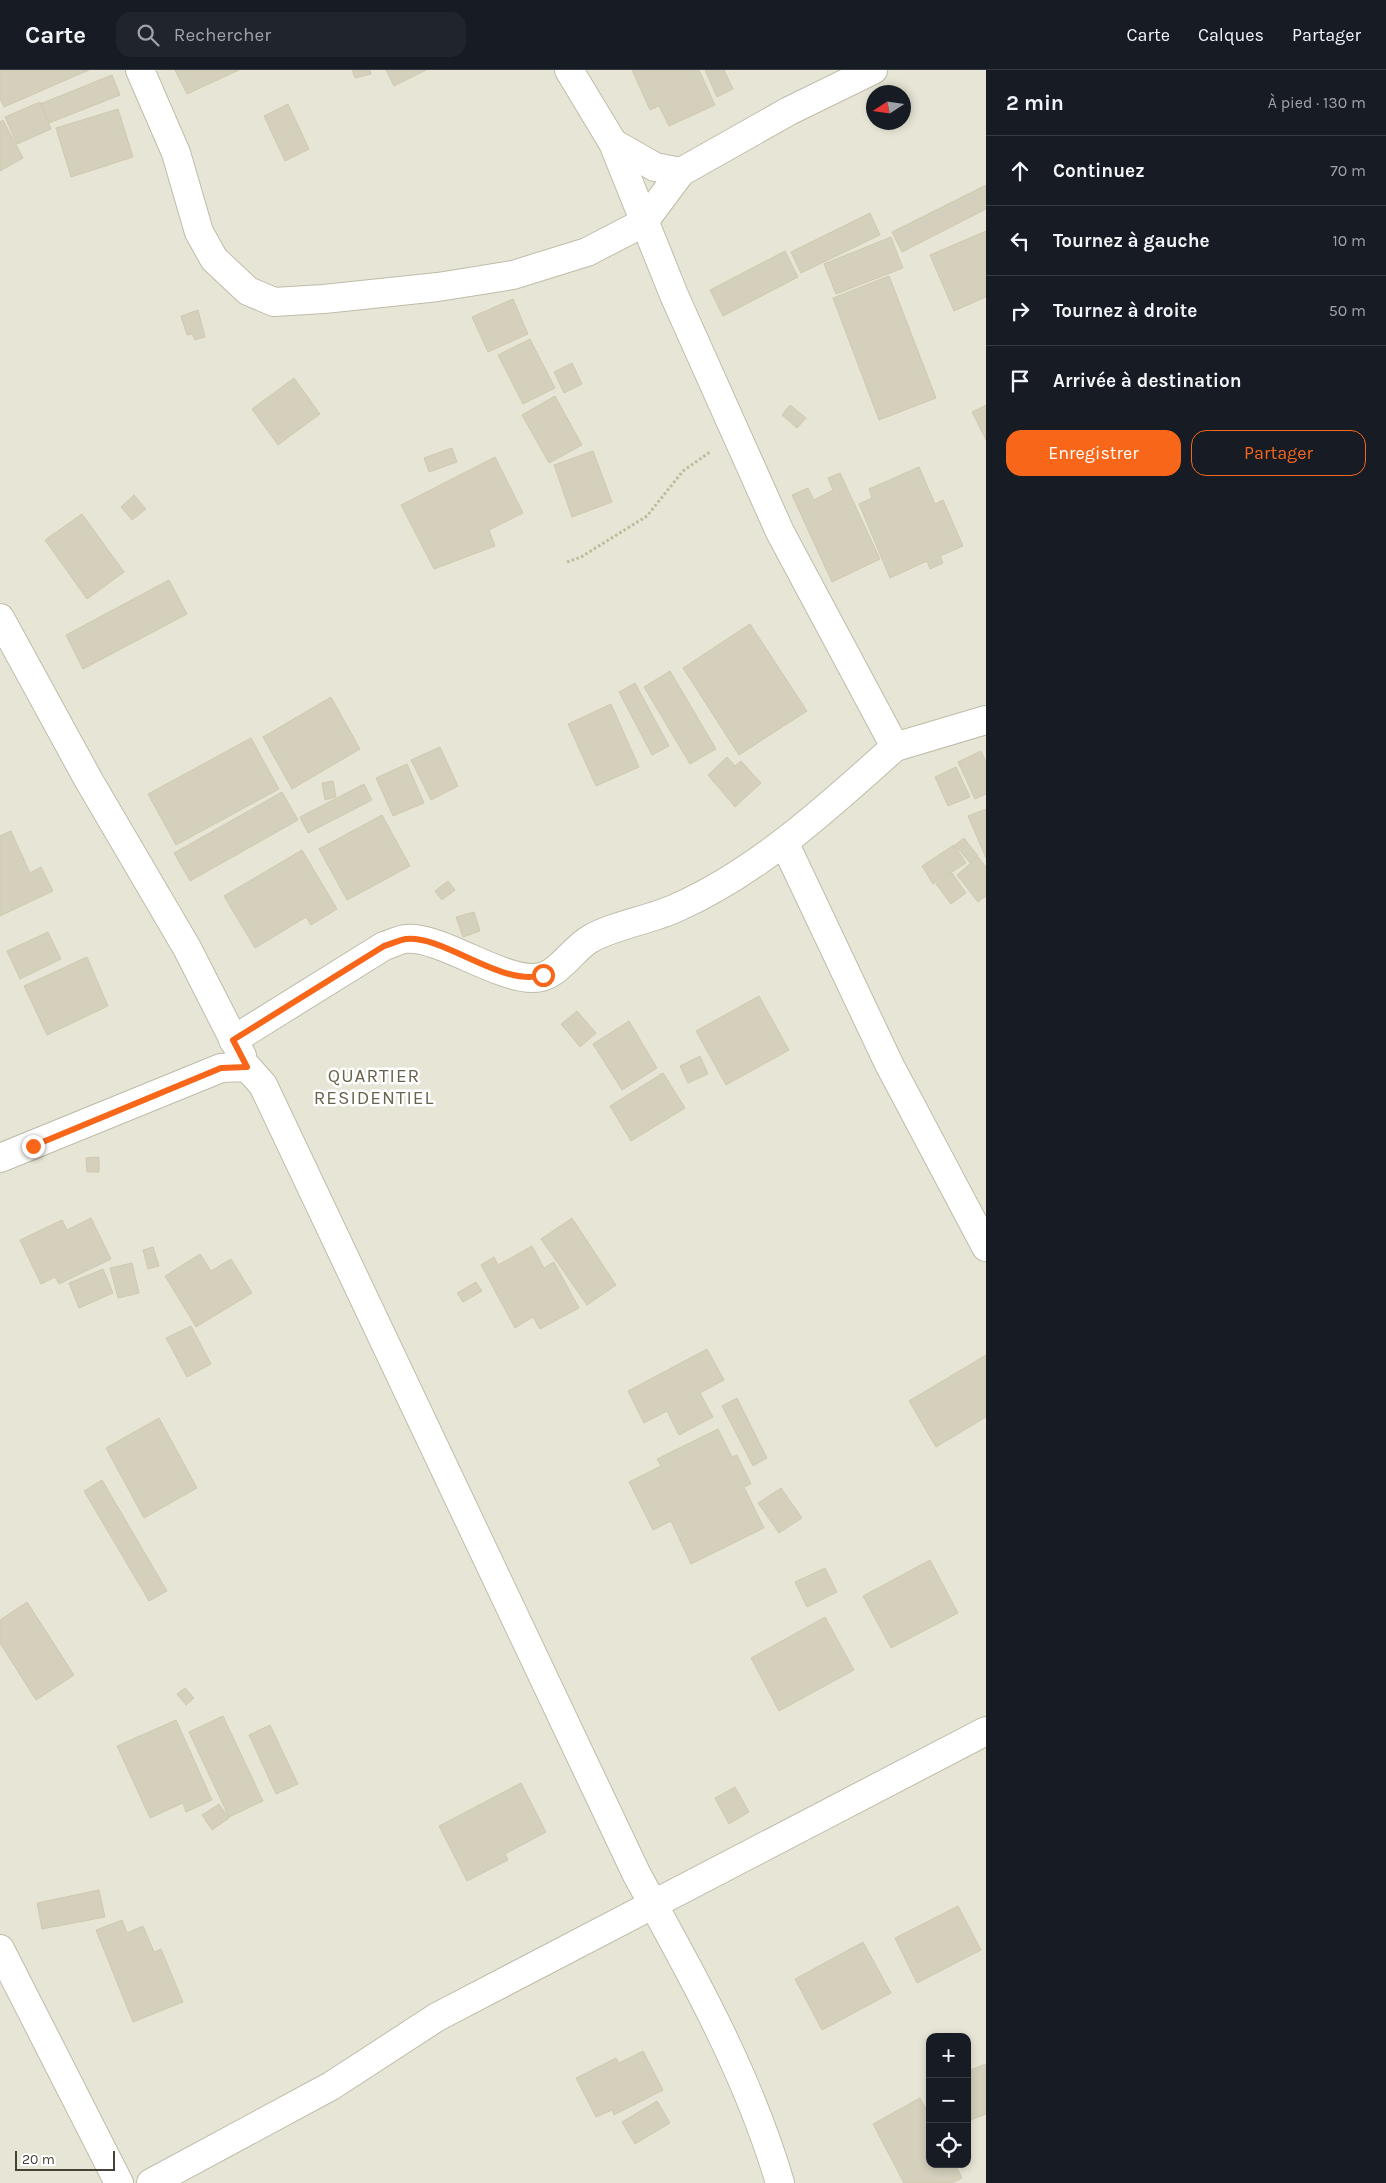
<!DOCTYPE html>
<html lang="fr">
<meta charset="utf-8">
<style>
body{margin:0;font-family:Karla,sans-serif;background:#20242c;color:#f1f3f6}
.controls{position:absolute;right:15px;bottom:15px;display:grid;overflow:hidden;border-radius:10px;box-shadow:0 2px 8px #0003}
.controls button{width:45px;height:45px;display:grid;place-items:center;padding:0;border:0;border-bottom:1px solid #363941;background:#171b24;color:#f1f3f6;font:25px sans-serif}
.compass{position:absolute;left:866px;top:15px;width:45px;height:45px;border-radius:50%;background:#171b24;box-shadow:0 2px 8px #0003;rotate:258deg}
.scale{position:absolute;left:15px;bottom:12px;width:100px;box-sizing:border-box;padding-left:5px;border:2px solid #464336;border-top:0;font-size:14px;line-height:18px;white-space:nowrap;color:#464336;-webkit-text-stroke:4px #fff;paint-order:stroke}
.stop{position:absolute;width:15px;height:15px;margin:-11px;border:4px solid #f86719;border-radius:50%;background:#fff}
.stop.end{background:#f86719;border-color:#fff;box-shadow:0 1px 5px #0008}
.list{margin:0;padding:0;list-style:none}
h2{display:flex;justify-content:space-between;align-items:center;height:65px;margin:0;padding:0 20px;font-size:21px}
h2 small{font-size:16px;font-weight:400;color:#9ea1a6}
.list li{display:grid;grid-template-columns:32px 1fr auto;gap:15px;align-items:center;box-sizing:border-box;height:70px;padding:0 20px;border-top:1px solid #363941}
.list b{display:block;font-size:19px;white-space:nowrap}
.list em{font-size:16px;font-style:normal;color:#9ea1a6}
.actions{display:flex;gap:10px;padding:15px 20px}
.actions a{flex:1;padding:11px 0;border:1px solid #f86719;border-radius:15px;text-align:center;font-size:18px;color:#f86719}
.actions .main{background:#f86719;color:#fff}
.icon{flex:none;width:28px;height:28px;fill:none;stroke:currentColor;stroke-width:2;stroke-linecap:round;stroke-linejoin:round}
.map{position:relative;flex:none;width:986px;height:2113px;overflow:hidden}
header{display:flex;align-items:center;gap:30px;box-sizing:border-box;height:70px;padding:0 25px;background:#171b24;border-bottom:1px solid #363941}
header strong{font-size:24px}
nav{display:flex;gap:28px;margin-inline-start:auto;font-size:18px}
.search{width:350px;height:45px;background:#20242c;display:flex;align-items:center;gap:12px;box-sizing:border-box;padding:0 18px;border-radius:15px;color:#9ea1a6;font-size:19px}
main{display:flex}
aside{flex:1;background:#171b24}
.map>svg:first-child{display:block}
</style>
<header>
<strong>Carte</strong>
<div class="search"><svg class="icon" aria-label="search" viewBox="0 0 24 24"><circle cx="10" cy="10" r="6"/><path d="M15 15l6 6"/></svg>Rechercher</div>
<nav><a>Carte</a><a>Calques</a><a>Partager</a></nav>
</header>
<main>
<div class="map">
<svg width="986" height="2113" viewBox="0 0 986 2113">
<rect width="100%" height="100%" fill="#f3f2e7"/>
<path fill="#e7e5d5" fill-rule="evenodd" d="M0,0H986V2113H0ZM874,22H904V52H874ZM930,1967H967V2094H930Z"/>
<g fill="#d5d0bc" stroke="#cfc9af">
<polygon points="0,0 89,0 4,37 0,29"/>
<polygon points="175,0 239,0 187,24"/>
<polygon points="352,0 370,0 371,4 355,8"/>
<polygon points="386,0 426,0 394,16"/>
<polygon points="632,0 699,0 715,35 669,56 659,36 650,40"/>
<polygon points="705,0 724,0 733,19 717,27"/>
<polygon points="112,5 120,25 49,53 40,34"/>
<polygon points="40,32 51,59 17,74 5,47"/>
<polygon points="288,34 309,79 285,91 264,46"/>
<polygon points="118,39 133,87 71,107 56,58"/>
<polygon points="3,50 23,88 0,101 0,52"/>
<polygon points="986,115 986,139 902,182 892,162"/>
<polygon points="870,143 880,165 801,203 791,182"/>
<polygon points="986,161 986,227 954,241 930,185"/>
<polygon points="891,167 903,198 836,224 824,194"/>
<polygon points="785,181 798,207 723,246 710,220"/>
<polygon points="889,206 936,328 879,350 833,228"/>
<polygon points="513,229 528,264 488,282 472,247"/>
<polygon points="198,240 205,267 195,270 192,264 187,265 181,246"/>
<polygon points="530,269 555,318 523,334 498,285"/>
<polygon points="572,293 582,314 564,323 554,302"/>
<polygon points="294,308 320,344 278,375 252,339"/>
<polygon points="555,326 582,375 549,393 522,345"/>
<polygon points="790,335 806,348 797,358 782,345"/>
<polygon points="986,335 986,370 972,342"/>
<polygon points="452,378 457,392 429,402 424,388"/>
<polygon points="593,381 612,432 572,447 554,395"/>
<polygon points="495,387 523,443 489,460 495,476 434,499 401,435"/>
<polygon points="919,397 935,434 943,430 963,476 940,486 943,493 930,499 927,491 890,508 859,434 872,428 869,419"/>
<polygon points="840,403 880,489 832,512 792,425 808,418 814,430 833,420 828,408"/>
<polygon points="134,425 146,439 132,450 121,437"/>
<polygon points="82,444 124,502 87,529 45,470"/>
<polygon points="169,510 187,544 83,599 66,565"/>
<polygon points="750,554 807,641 739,685 683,598"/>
<polygon points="670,601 716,679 690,694 644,617"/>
<polygon points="635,613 669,676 652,685 619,622"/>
<polygon points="331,627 360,679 292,719 263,667"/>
<polygon points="611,634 639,697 596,716 568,654"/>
<polygon points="251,668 279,719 176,775 148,724"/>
<polygon points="440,677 458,716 431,730 411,690"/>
<polygon points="981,681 986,692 986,724 975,729 958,692"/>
<polygon points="727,687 735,696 741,691 761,713 735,737 708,705"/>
<polygon points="407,694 424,733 393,746 376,708"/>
<polygon points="956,697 970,727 948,736 935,707"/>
<polygon points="333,711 336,727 325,730 322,713"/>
<polygon points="364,714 372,730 308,763 300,747"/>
<polygon points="282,722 298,750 190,811 174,783"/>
<polygon points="986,739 986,788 968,746"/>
<polygon points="382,745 410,796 347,830 319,779"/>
<polygon points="11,761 30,803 41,797 53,821 0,846 0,766"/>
<polygon points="964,768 978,786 970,793 955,775"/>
<polygon points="954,775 966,793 933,814 922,796"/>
<polygon points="302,780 337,839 311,855 306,847 255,878 224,826"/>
<polygon points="978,787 986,797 986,826 978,832 957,805"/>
<polygon points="952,803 966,823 951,834 936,814"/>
<polygon points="448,811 455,820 442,830 435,821"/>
<polygon points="474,842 480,861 463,867 456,847"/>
<polygon points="48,862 61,889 20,909 7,881"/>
<polygon points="87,887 108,936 47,965 24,916"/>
<polygon points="759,926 789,980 726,1015 696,961"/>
<polygon points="577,941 596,963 580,977 561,954"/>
<polygon points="629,951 657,998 622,1020 593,974"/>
<polygon points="700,986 708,1004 688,1013 680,996"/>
<polygon points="663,1003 685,1038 631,1071 610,1036"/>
<polygon points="99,1087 99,1102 87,1102 86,1088"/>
<polygon points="91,1148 111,1189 59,1214 55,1207 41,1214 20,1170 62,1150 67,1160"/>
<polygon points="572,1148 616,1215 587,1235 541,1169"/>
<polygon points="532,1176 544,1198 554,1192 579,1238 540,1259 533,1247 515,1258 481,1195 494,1187 498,1195"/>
<polygon points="153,1177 159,1196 148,1199 143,1180"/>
<polygon points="200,1184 211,1201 231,1189 252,1223 196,1257 165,1206"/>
<polygon points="132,1193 139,1223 118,1228 110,1198"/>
<polygon points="103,1199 113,1223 79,1238 69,1213"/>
<polygon points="476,1212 482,1221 463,1232 457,1223"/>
<polygon points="191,1256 211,1294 187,1307 166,1268"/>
<polygon points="707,1279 724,1310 700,1323 713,1347 679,1365 667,1341 644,1353 628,1321"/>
<polygon points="986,1285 986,1347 936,1377 909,1331"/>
<polygon points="737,1328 767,1388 753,1396 722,1336"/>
<polygon points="159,1348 197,1418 144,1448 106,1378"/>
<polygon points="718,1359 732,1387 737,1385 751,1414 744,1417 764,1458 691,1494 671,1451 653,1460 629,1412 661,1396 657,1389"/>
<polygon points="102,1410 167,1521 149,1531 84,1421"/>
<polygon points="781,1418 802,1448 779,1463 758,1433"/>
<polygon points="930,1490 958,1543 891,1578 863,1526"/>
<polygon points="825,1498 837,1522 807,1537 795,1512"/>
<polygon points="27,1532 74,1605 36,1630 0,1573 0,1550"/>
<polygon points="825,1547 854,1600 779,1641 751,1588"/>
<polygon points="185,1618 194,1628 186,1635 177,1624"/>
<polygon points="223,1646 263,1731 229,1747 189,1662"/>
<polygon points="176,1650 212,1730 186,1742 183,1733 150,1748 117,1676"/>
<polygon points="270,1655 298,1714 276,1724 249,1665"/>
<polygon points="521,1713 546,1762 505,1784 508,1790 467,1811 439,1756"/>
<polygon points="735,1717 749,1742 729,1754 715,1728"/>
<polygon points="219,1734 229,1748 212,1760 202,1745"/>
<polygon points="99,1820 105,1847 42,1859 37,1833"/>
<polygon points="958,1836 981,1880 917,1913 895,1868"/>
<polygon points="122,1850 127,1863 143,1856 154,1882 161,1879 183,1932 133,1952 96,1860"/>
<polygon points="863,1872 891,1923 822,1960 795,1909"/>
<polygon points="643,1981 663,2020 614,2045 612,2040 596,2047 576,2008 616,1988 619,1993"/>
<polygon points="986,1994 986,2044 968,2051 967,2001"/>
<polygon points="920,2028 930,2046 930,2094 955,2094 962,2108 952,2113 904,2113 873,2054"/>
<polygon points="657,2031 670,2053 635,2074 622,2052"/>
</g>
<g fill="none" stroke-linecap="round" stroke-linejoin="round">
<g stroke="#bfbca9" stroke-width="30">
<g id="street">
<polyline points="140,0 176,83 199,162 214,189 248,221 274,232 324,229 438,217 513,205 587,182 643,153 681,102 789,41 873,0"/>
<polyline points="569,0 613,73 674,225 780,462 895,677 986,650"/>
<polyline points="613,73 655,97 681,102"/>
<polyline points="0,548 88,709 187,878 242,986"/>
<polyline points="784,772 889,994 986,1177"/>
<path d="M233,970L384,876C391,874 398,870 405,869C438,865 494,907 532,908C557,909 571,880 590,869C614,855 650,850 676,838C759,801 828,737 895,677"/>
<path d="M0,1088L221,998L247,997L263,1015L637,1805C692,1904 748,2004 780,2113"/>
<polyline points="0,1879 119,2113"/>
<polyline points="151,2113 331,2016 437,1947 986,1661"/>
</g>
</g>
<polyline stroke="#c0ba9b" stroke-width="3" stroke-dasharray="2.5 2.5" stroke-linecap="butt" points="567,492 581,487 647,446 683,401 710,382"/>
<use href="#street" stroke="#fff" stroke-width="28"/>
</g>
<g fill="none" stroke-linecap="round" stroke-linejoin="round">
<path stroke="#f86719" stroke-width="6" d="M33,1076L221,998L247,997L233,970L384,876C391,874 399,870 406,869C444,865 503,918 543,905"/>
</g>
<g text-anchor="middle" stroke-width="5" stroke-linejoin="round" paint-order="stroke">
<g font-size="19" letter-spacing="1" fill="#69634d" stroke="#fff">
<text x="374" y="1012">QUARTIER<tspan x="374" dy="22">RESIDENTIEL</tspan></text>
</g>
</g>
</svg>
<div class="controls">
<button>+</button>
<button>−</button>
<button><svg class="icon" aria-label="locate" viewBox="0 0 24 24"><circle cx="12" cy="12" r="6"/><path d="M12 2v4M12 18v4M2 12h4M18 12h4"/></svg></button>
</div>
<svg class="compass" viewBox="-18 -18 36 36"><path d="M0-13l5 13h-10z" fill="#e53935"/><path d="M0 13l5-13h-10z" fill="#9ea1a6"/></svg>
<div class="scale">20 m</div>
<div class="stop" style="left:543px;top:905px"></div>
<div class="stop end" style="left:33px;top:1076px"></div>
</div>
<aside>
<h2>2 min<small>À pied · 130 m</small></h2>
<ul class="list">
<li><svg class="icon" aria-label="ahead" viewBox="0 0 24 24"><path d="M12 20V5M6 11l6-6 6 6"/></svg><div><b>Continuez</b></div><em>70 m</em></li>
<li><svg class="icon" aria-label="left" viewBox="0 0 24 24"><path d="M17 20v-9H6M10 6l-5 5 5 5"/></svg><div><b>Tournez à gauche</b></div><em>10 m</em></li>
<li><svg class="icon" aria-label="right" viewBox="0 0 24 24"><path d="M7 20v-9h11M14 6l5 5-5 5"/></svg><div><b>Tournez à droite</b></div><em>50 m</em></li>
<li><svg class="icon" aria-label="arrive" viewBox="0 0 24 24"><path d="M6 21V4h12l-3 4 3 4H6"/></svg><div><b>Arrivée à destination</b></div></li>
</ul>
<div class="actions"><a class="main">Enregistrer</a><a>Partager</a></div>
</aside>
</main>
